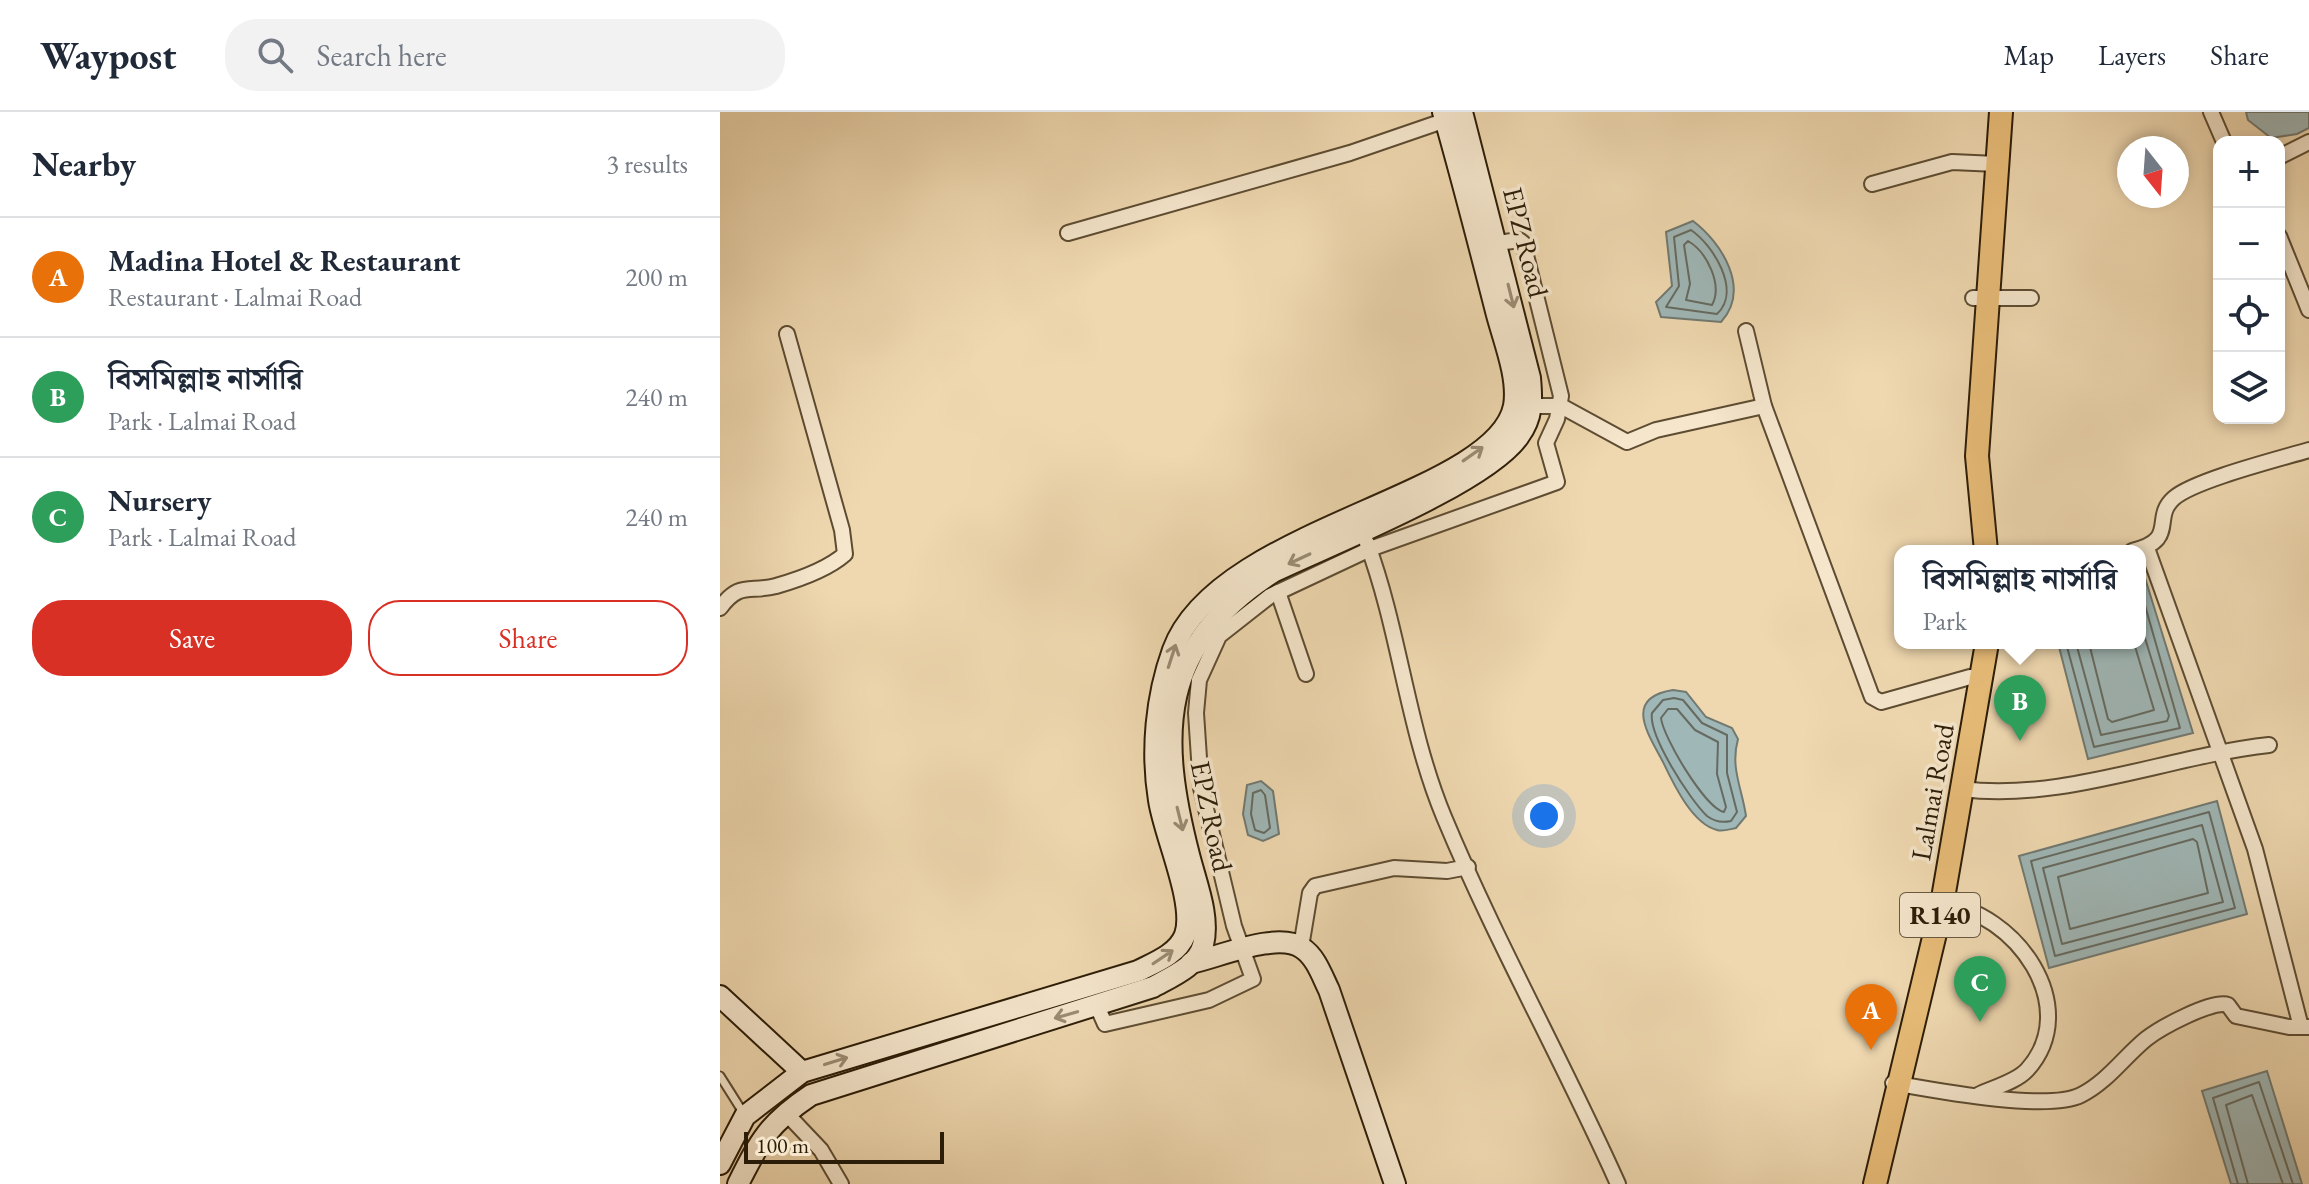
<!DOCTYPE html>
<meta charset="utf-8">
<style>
body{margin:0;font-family:"EB Garamond","Noto Serif Bengali",serif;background:#f2f2f3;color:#1f2937}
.controls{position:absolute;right:24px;top:24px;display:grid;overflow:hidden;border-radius:16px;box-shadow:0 4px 12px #0003}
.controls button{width:72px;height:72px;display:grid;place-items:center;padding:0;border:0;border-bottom:2px solid #e0e1e3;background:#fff;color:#1f2937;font:40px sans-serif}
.compass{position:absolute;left:1397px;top:24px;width:72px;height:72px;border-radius:50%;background:#fff;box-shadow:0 4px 12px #0003;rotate:163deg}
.scale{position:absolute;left:24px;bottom:20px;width:200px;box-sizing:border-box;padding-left:8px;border:4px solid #2c1d08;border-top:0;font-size:22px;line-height:28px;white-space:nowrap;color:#2c1d08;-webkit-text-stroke:6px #f5e6cc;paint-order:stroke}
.you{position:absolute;left:824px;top:704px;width:28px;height:28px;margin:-20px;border:6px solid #fff;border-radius:50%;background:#1a73e8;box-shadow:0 0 0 12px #1a73e833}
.badge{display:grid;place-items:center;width:52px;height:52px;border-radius:50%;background:#d93025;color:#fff;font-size:26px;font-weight:700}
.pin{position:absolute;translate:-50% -66px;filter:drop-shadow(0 2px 4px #0008)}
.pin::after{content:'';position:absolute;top:42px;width:28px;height:24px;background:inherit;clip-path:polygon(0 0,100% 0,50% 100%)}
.popup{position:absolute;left:1174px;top:433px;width:252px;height:104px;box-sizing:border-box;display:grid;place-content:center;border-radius:16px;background:#fff;filter:drop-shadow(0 2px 6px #0005);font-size:26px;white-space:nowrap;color:#747a83}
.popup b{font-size:30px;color:#1f2937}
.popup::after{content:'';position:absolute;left:50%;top:100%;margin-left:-16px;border:16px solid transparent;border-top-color:#fff}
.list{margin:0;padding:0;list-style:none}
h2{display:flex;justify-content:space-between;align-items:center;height:104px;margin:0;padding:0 32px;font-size:34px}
h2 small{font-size:26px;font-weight:400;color:#747a83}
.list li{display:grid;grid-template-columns:52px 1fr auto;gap:24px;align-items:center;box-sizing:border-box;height:120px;padding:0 32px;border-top:2px solid #e0e1e3}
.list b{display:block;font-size:30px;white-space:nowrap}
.list p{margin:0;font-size:26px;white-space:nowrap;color:#747a83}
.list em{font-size:26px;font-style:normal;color:#747a83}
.actions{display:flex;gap:16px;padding:24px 32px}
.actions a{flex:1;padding:18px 0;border:2px solid #d93025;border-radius:32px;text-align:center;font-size:28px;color:#d93025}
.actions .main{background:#d93025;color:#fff}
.icon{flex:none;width:44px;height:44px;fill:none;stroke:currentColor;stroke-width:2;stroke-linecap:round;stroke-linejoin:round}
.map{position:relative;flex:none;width:1589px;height:1072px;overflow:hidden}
header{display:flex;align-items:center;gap:48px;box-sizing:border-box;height:112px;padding:0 40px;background:#fff;border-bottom:2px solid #e0e1e3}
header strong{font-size:38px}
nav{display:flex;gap:44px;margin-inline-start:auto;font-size:28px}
.search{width:560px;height:72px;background:#f2f2f3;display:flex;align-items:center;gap:20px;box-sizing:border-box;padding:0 28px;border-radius:32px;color:#747a83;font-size:30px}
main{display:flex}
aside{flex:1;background:#fff}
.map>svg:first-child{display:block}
</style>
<header>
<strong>Waypost</strong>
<div class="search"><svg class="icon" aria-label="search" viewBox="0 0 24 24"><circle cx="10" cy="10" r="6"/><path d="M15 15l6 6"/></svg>Search here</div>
<nav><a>Map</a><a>Layers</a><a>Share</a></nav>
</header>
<main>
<aside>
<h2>Nearby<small>3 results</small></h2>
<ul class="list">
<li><span class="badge" style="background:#e8710a">A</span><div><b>Madina Hotel &amp; Restaurant</b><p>Restaurant · Lalmai Road</p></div><em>200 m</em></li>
<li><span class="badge" style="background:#2e9e5b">B</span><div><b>বিসমিল্লাহ নার্সারি</b><p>Park · Lalmai Road</p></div><em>240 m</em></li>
<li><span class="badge" style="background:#2e9e5b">C</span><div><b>Nursery</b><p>Park · Lalmai Road</p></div><em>240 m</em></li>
</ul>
<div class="actions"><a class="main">Save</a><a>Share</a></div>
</aside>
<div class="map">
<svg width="1589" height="1072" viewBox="0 0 1589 1072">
<rect width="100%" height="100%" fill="#efd8b0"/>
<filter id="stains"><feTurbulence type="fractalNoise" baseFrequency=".0025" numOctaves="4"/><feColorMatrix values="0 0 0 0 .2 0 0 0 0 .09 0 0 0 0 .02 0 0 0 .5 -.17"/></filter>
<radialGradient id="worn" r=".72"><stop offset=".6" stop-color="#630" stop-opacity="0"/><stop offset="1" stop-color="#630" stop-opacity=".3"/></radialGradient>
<g fill="#9fb7b7" stroke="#717971" stroke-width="2">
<polygon points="1526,0 1589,0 1589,16 1577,22 1551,26 1528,8"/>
<path d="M973,109C1002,131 1031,177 1001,210L941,205L936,190L952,174L946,120Z"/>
<polygon points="1425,466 1473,621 1368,647 1338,531 1420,531 1420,467"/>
<path d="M953,578L966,580L986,605L1012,616L1018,627C1010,656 1022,676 1026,704L1016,716C1010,717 1003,720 997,718C972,712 953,671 943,650C929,623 902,586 953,578Z"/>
<polygon points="541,669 553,679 559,722 543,729 528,723 523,702 527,673"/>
<polygon points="1497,689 1527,802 1329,856 1299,744"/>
<polygon points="1547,959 1582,1072 1511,1072 1482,979"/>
</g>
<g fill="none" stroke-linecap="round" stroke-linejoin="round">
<g stroke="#666a60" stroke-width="2">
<path d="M971,118C993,133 1022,179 997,202L946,195L959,174L954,125Z"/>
<path d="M968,129C987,140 1003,173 992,193L966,188L970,172L964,133Z"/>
<polyline points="1346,531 1374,635 1460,616 1420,476"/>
<polyline points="1356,531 1381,623 1447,609 1449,604 1420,510"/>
<polyline points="1369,531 1388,607 1392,610 1434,598 1414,531"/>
<path d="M954,586L963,588L982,611L1007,623V661L1017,700L1011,709C1002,711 995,710 987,704C970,688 928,623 932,601L943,588Z"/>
<path d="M948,597H957L975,618L998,630L997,662L1006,695L1004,700C985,696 943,625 941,606Z"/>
<polygon points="541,678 545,683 550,716 544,721 535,718 531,702 533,681"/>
<polygon points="1489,700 1515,796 1335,844 1311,749"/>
<polygon points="1482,713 1503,790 1342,832 1323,756"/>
<polygon points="1473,727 1477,730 1488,781 1350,817 1338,765"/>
<polyline points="1518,1072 1493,986 1539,970 1573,1072"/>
<polyline points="1528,1072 1506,993 1532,983 1563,1072"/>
</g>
<g stroke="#5d4c32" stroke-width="11">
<polyline id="lane" points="0,964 24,1002"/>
</g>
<g stroke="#5d4c32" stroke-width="18">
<g id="street">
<polyline points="1491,0 1504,30"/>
<polyline points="1559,45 1589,30"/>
<polyline points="1152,72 1232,50 1277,52"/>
<polyline points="348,121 630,41 726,8"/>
<polyline points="1559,124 1589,198"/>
<polyline points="1253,186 1311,186"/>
<polyline points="1026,219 1044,294 1152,585 1161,590 1250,565"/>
<polyline points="803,294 841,294 907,330 936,318 1044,294"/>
<path d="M647,431C680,520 687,616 724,705C776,830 843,949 898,1072"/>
<polyline points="1427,436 1535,737 1581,915"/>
<path d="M1412,439C1459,428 1431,406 1454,386C1475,368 1559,347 1589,338"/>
<polyline points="558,480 586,562"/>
<path d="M0,496C20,469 29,481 56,474C77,468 108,457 125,442L122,418L67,222"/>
<path d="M1242,677C1342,690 1449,644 1549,633"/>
<path d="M1222,792C1295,799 1364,895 1307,958C1296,970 1272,976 1258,983"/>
<polyline points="581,835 590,781 595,774 674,756 727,759 748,755"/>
<polyline points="377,894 385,912 489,888 533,867 514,814 481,676 476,601 479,568 499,524 550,484 650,437 837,370 826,331 837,307 841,284 803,131 799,128 778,131"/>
<path d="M1173,971C1213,978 1327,1000 1361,983C1387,970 1404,945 1426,927C1440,916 1493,887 1508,893L1516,904L1569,915H1589"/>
<polyline points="65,1000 101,1038 121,1072"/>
</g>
</g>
<g stroke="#2c1d08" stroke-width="24">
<g id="secondary">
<path d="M471,851C499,845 558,819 582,836C596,845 602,864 609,878L675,1072"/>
<polyline points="0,884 82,960"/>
<path d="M0,1052L25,1004L82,960L418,859C434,851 458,842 465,823C476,791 444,723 439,688C431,639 436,585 453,538C498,415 776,385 794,294C799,265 783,227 776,199C759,133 742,66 723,0"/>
<path d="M18,1072C40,1028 49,1011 91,983L433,875C451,865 478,854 483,833C490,804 476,771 469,743C438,622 438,534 553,460C609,433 767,371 799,324C813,305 812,288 810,266L742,0"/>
</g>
</g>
<g stroke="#2c1d08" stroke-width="26">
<g id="primary">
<polyline points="1266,439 1257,344 1281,0"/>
<polyline points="1155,1072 1222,792 1267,531"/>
</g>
</g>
<use href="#lane" stroke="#f5e6cc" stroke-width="7"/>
<use href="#street" stroke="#f5e6cc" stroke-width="14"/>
<use href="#secondary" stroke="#f5e6cc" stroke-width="20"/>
<use href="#primary" stroke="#e8bc78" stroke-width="22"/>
</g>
<defs><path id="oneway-shaft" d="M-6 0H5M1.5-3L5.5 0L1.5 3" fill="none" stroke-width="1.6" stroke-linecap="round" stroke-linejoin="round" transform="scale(2)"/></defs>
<g stroke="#9b8c74">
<use href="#oneway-shaft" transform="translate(791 184) rotate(76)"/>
<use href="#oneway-shaft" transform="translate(753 342) rotate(-35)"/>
<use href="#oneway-shaft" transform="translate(579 447) rotate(155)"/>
<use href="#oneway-shaft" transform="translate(452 544) rotate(-72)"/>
<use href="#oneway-shaft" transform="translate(460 707) rotate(76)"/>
<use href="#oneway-shaft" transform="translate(443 845) rotate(-34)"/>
<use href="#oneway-shaft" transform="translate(346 903) rotate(164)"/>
<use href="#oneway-shaft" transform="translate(116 949) rotate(-17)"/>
</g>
<g text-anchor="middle" stroke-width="7" stroke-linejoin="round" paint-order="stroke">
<rect fill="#f5e6cc" stroke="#685943" stroke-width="2" x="1180" y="781" width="80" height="44" rx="6"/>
<g font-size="26" font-weight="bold" fill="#2c1d08">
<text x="1220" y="812">R140</text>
</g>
<g font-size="28" fill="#2c1d08" stroke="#f5e6cc">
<text transform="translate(806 130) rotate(76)" y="10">EPZ Road</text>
<text transform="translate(1212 680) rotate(-80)" y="10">Lalmai Road</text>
<text transform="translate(492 704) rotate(78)" y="10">EPZ Road</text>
</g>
</g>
<rect width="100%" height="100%" filter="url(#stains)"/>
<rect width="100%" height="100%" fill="url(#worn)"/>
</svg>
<div class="controls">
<button>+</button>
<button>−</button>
<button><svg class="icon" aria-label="locate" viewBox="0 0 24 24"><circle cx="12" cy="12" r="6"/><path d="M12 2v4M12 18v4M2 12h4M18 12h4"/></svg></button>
<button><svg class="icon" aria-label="layers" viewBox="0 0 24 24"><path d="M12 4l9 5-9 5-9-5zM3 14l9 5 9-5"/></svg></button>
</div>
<svg class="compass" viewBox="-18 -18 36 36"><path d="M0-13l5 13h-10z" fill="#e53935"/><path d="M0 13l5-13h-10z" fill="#747a83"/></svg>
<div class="scale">100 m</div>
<div class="you"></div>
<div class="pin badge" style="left:1151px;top:938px;background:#e8710a">A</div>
<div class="pin badge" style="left:1300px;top:629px;background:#2e9e5b">B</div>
<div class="popup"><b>বিসমিল্লাহ নার্সারি</b>Park</div>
<div class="pin badge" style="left:1260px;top:910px;background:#2e9e5b">C</div>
</div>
</main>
